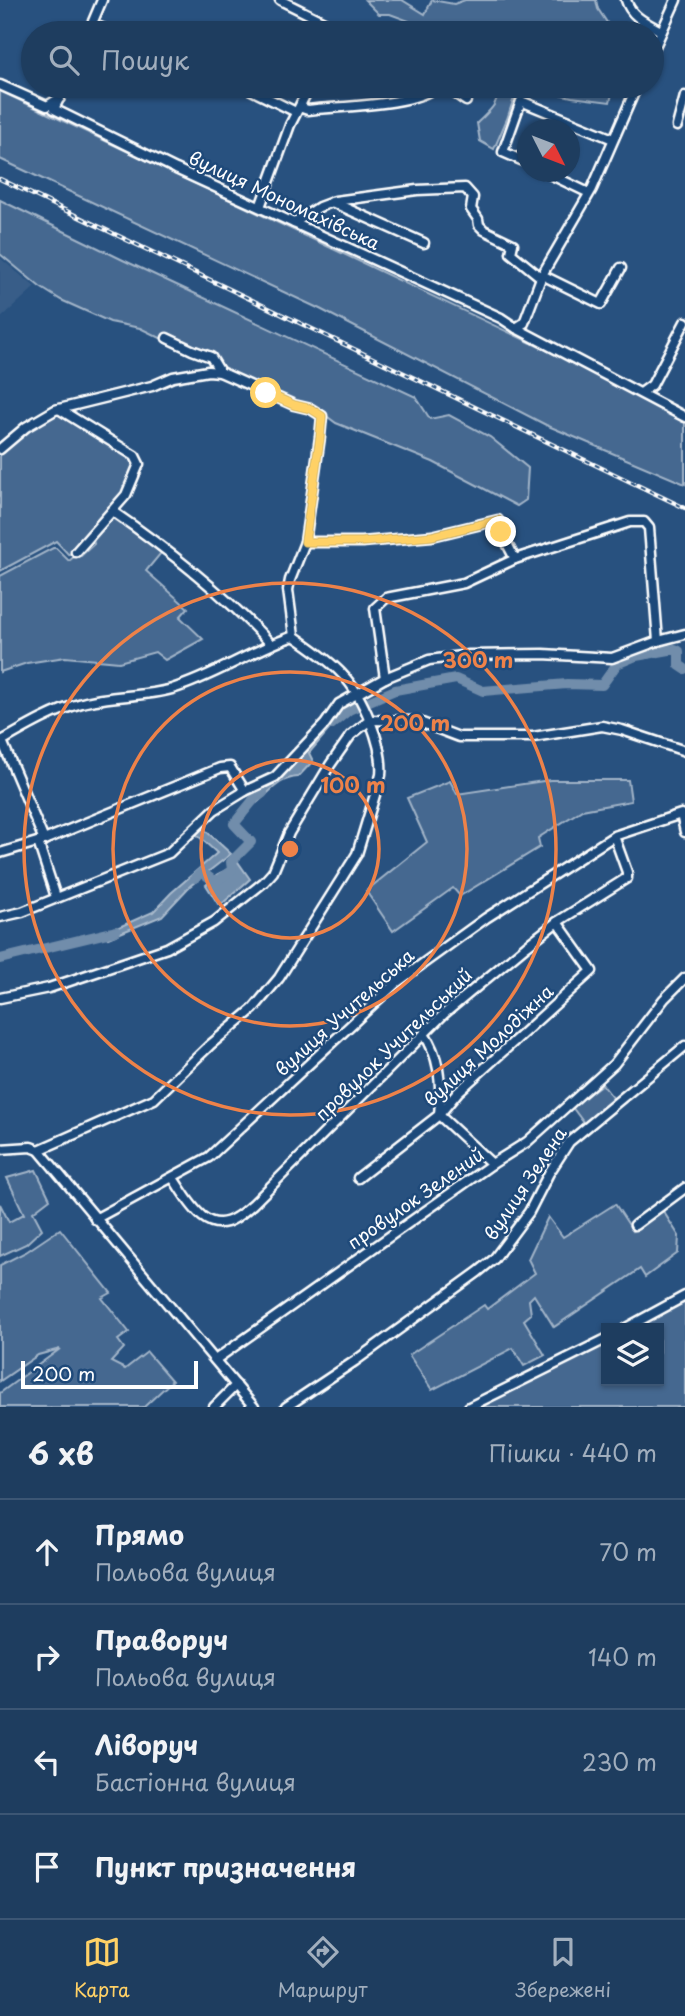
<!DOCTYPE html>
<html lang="uk">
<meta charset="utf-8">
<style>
body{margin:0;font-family:"Playpen Sans",sans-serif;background:#264465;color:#f1f3f6}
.controls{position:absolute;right:21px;bottom:21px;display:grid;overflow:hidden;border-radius:0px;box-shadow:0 2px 5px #0004}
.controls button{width:63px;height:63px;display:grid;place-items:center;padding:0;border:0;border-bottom:2px solid #3c5674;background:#1e3d5f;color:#f1f3f6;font:35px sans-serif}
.compass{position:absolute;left:517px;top:119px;width:63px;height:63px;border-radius:50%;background:#1e3d5f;box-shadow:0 2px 5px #0004;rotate:132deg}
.scale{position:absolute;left:21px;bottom:18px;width:177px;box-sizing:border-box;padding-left:7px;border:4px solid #fff;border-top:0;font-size:19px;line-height:24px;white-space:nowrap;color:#fff;-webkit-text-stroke:5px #1f4a7a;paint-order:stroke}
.stop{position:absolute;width:21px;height:21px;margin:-16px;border:5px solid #ffd166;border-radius:50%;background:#fff}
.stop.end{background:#ffd166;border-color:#fff;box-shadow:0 2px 7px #0008}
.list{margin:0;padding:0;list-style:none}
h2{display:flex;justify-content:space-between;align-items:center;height:91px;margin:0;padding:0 28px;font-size:30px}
h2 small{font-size:23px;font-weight:400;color:#a1aebd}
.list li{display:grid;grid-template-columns:46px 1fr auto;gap:21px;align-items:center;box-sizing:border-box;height:105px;padding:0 28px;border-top:2px solid #3c5674}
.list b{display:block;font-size:26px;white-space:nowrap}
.list p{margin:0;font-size:23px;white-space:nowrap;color:#a1aebd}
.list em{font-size:23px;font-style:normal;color:#a1aebd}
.icon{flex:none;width:38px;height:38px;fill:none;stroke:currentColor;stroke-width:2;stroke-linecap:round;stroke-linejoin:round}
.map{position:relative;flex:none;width:685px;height:1407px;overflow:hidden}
.search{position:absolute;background:#1e3d5f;box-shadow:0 2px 5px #0004;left:21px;right:21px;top:21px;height:77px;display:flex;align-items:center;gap:18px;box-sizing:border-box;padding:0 24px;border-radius:38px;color:#a1aebd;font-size:26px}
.sheet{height:511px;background:#1e3d5f}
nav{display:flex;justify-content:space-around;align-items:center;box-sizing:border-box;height:98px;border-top:2px solid #3c5674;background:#1e3d5f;font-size:19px;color:#a1aebd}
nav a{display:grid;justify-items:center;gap:4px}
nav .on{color:#ffd166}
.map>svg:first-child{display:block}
</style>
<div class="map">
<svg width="685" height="1407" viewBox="0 0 685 1407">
<rect width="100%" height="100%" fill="#28517f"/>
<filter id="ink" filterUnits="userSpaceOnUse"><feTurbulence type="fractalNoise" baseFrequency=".0143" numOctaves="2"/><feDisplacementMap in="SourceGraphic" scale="14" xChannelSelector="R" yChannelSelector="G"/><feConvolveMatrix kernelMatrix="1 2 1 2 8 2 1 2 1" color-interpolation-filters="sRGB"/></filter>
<g filter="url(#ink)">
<polygon fill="#375d88" points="0,258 35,287 0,319"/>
<g fill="#446890" stroke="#a2b4c8" stroke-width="2">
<polygon points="365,0 402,0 425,14 432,0 454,4 465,0 596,0 598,9 614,33 412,33 409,21 390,14 379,14"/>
<path d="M496,86H614L610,102L572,97L540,90L516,92L507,119L494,149L480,141L477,123C489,111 501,104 496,86Z"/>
<polygon points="0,91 685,416 685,484 546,425 320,309 0,159"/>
<polygon points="0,200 123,260 416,397 430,419 449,415 490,437 528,468 526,500 517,506 433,462 336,423 313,406 288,400 140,328 110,322 61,300 40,287 0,254"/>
<polygon points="59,412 135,460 136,465 125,491 69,555 56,541 0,571 0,453 27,430"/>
<polygon points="115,517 161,553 146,571 188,608 180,617 203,639 165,660 155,652 119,662 65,657 27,663 0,672 0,576 53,548 56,548 69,561 76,555 81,556 94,544 93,538 112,518"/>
<polygon points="550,780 628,780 631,801 582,810 538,838 540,847 460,896 453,888 393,931 366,891 427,842 407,798 450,781 457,794"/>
<polygon points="602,1084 614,1099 584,1123 572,1107"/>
<polygon points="36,1170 50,1199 33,1212 42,1229 26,1244 0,1256 0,1204 9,1222 24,1214 7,1178"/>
<polygon points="615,1204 633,1231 663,1211 679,1236 678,1253 645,1277 640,1269 554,1327 534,1295 529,1300 531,1314 524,1320 545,1355 524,1366 513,1348 432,1390 409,1355 484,1305 487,1309 535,1273 528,1259 548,1217 563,1237"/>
<polygon points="60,1229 111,1293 102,1298 129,1332 118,1340 124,1348 111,1362 125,1369 147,1352 172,1381 144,1407 0,1407 0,1393 60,1349 38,1355 0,1381 0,1265 26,1252"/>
<polygon points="685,1302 685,1407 478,1407 606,1343 606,1381 659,1381 659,1328 635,1328"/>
</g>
<g fill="#718dab" stroke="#aabbcd" stroke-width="2">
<path d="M342,712L339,718L309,753L313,761L298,777C278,778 269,794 254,805L250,798L287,772Z"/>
<polygon points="200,829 204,829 231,854 190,886 162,916 108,938 103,934 153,912 171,893 217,853 196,834"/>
<path d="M234,861L238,862L250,879L223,903L218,904L206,885C209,882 214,876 218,874C225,870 230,870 234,861Z"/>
</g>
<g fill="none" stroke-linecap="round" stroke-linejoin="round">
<g stroke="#718dab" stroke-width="10">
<polyline points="331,725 349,710 395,690 456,679 483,691 567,684 602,685 617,664 636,656 675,649 679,651 679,665 685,669"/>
<polyline points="195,878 202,872 215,882 232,870 231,862 251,842 234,824 255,798 263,793"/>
<polyline points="0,959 116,931"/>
</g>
<g stroke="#fff" stroke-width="13">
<g id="minor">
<polyline points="280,0 346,33"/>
<path d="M626,0C631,17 647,23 661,31"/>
<polyline points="92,24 114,33"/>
<polyline points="88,33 102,0"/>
<polyline points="321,33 323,22"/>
<polyline points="652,53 676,0"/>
<polyline points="0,85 47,106 60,98"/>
<polyline points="65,86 54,109 176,169 501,318 516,328 685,417"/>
<polyline points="243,86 296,112"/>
<polyline points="444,86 466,101"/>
<path d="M301,103L302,108L308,110C340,106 415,106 437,86"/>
<polyline points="677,126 685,96"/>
<polyline points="528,163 503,152 521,101 613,139"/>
<polyline points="545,172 589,193"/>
<polyline points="332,202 424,243"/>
<polyline points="260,207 290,125 310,86"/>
<polyline points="294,223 319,207 335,201 417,190 465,188 473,197 471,209 478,219 479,225 484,230 513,244 511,253 538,275 542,275 601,304 621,268"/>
<polyline points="516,328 524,323 542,275 592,189 637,86"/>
<polyline points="167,338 192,350 211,357 220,372"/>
<polyline points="641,393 652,385 685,322"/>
<polyline points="59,409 135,456 139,464 126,495 76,552"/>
<polyline points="0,449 26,427 55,410 152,386 173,377 208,371 220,372 294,405 311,409 322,416 320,437 305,542 290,580 288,590 294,636"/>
<path d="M112,511C169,550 224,594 271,644"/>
<polyline points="305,542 362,542 432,536 498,520 501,532 515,559"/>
<polyline points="385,678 375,608 386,598 464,583 515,559 630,522 644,522 649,528 658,641"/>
<polyline points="370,720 417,721 459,737 533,737 602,726 622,730 685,751"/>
<polyline points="2,741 44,840"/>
<path d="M0,742C26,727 53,711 82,703C111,695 143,697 172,689C215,676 252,650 294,636"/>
<polyline points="38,842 56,897"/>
<polyline points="0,853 44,840 220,768 230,767 245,791 275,777 325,724 339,704 385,678 429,660 469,655 543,654 612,658 658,641 685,634"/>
<polyline points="0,917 22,912 169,853 214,810 245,791"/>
<polyline points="0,998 49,988 167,948 214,922 264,882 273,872 289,833 330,765 351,735 370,720"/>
<path d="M424,1034C440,1057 442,1087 439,1115L492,1164"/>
<path d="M0,1149L31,1147L39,1150L154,1099L210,1045L253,1009L279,978L357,854L381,775C384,746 362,694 342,674C328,659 311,648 294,636"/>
<polyline points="39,1150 254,1407"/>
<path d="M173,1178C187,1198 205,1237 235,1218C242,1214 247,1209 253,1204L444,1014L526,946L557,922L627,878V872L614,836"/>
<polyline points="358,1178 439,1115 458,1092 592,971 557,922"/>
<polyline points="95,1219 209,1157 396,983 486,918 614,836 681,814 685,832"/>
<polyline points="635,1225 685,1188"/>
<polyline points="626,1328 685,1296"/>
<polyline points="215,1360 492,1164 527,1142 614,1064 664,999 685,978"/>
<polyline points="214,1407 236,1385"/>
<polyline points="286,1407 355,1361 478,1272 494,1259 529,1212 549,1173 569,1142 685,1046"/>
<polyline points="469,1407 606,1339"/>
</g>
</g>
<use href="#minor" stroke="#1f4a7a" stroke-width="8"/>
<g stroke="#fff" stroke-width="4.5">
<polyline id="rail" points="0,179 685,508"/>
</g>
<use href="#rail" stroke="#1f4a7a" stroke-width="2" stroke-dasharray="5" stroke-linecap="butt"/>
</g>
</g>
<g fill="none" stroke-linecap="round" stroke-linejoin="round" filter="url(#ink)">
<polyline stroke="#ffd166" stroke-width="9" points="266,393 294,405 311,409 322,416 320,438 305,542 362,542 432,536 498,520 501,532"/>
</g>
<g fill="none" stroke="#ee8249" stroke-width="3.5">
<circle cx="290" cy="849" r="89"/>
<circle cx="290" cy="849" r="177"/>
<circle cx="290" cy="849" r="266"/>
</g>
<g text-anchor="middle" stroke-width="5" stroke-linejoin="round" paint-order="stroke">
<g font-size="18" fill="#fff" stroke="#1f4a7a">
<text transform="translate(284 201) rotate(25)" y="6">вулиця Мономахівська</text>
<text transform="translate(345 1013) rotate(-42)" y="6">вулиця Учительська</text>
<text transform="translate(394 1045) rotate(-44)" y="6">провулок Учительський</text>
<text transform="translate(489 1046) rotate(-43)" y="6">вулиця Молодіжна</text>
<text transform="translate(526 1184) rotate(-56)" y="6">вулиця Зелена</text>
<text transform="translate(416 1199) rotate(-35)" y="6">провулок Зелений</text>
</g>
</g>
<circle cx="290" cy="849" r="10" fill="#ee8249" stroke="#1f4a7a" stroke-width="3.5"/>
<g font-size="21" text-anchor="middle" font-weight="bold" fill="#ee8249" stroke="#1f4a7a" stroke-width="5" stroke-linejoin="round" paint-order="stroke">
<text x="478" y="668">300 m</text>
<text x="415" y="731">200 m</text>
<text x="353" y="793">100 m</text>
</g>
</svg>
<div class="controls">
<button><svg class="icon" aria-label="layers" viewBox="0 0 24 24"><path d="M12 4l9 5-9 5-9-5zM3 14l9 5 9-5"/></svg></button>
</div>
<svg class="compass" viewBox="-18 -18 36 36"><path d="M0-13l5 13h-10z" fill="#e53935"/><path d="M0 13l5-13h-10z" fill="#a1aebd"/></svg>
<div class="scale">200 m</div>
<div class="stop" style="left:266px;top:393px"></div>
<div class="stop end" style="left:501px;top:532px"></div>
<div class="search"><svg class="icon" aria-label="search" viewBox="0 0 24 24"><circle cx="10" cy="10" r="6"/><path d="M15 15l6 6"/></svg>Пошук</div>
</div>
<section class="sheet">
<h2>6 хв<small>Пішки · 440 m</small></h2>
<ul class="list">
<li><svg class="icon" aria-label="ahead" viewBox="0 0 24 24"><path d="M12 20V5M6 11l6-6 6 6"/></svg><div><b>Прямо</b><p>Польова вулиця</p></div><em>70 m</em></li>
<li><svg class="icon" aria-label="right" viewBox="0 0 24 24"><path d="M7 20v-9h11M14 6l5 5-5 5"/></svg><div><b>Праворуч</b><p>Польова вулиця</p></div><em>140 m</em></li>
<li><svg class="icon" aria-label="left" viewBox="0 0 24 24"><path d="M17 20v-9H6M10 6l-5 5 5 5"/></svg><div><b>Ліворуч</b><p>Бастіонна вулиця</p></div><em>230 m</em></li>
<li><svg class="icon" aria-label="arrive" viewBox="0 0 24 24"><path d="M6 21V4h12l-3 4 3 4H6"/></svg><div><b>Пункт призначення</b></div></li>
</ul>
</section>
<nav>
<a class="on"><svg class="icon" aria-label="map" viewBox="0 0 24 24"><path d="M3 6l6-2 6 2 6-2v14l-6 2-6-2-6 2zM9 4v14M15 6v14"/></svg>Карта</a>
<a><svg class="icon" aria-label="directions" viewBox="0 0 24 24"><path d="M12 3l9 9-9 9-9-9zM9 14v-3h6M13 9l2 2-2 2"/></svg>Маршрут</a>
<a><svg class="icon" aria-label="saved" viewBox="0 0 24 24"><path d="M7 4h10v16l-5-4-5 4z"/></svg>Збережені</a>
</nav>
